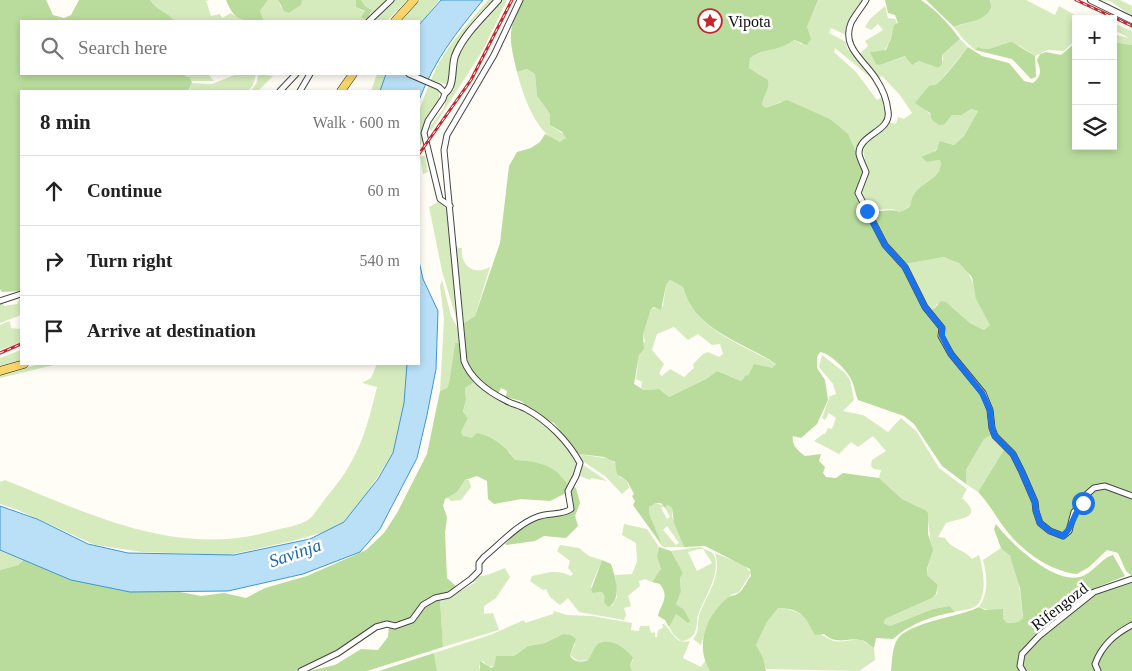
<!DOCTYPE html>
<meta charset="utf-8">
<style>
body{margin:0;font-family:Georgia,serif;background:#f2f2f2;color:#222}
.controls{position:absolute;right:15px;top:15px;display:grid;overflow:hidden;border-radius:0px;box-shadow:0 2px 8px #0003}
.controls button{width:45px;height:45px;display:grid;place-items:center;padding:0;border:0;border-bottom:1px solid #e0e0e0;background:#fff;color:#222;font:25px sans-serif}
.stop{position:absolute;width:15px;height:15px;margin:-11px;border:4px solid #1a73e8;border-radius:50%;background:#fff}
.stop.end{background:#1a73e8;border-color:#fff;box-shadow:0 1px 5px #0008}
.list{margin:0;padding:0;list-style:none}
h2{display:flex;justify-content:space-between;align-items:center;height:65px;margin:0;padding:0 20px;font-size:21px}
h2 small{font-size:16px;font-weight:400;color:#767676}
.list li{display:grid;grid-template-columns:32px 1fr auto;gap:15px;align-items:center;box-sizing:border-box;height:70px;padding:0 20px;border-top:1px solid #e0e0e0}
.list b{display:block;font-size:19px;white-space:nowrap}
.list em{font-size:16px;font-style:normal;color:#767676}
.icon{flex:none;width:28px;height:28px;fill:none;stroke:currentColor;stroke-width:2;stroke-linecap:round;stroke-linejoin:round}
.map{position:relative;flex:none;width:1132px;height:671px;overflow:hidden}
.search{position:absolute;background:#fff;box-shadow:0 2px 8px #0003;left:20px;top:20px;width:400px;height:55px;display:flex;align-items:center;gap:12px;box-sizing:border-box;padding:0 18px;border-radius:0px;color:#767676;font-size:19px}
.panel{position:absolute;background:#fff;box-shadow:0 2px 8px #0003;left:20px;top:90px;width:400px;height:275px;border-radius:0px}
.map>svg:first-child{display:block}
</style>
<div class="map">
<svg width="1132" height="671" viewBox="0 0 1132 671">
<rect width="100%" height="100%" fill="#fffdf5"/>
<g fill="#d5ebbd" fill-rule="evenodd">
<path d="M150,0H209L206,1L211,16L220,14L222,18L231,13L243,21H175C168,12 157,11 150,0Z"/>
<polygon points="268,0 278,0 281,7 289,13 300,5 302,0 356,0 358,8 371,15 371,9 365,6 361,0 388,0 366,21 264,21 260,11"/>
<polygon points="392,0 407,0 387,21 372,21"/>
<polygon points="420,0 439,0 419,26 419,21 402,21"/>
<path d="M488,0H496L465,37L448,85L431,80C443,49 467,25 488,0Z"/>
<path d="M500,0H507L483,50L431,131L429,128L444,108L447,95L454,89C450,51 477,27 500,0Z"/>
<path d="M818,0H865L851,21L848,36L831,28L829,33L846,42L847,48L874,77L888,113L882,125L879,124L880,127L863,144V160L830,119L780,102L766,109L762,105L765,78L749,68L750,58C763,48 778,52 794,40L802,44L807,27ZM835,48L870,77L882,97L877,100L856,72L834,52Z"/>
<path d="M990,0H1026L1055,15L1059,6L1082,19H1076V39L1064,51L1047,50L1035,56L1020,46L1007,43C1000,47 984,51 978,48L975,50L964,40L954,27L970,22L991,2Z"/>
<polygon points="1097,0 1120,0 1132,6 1132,16 1110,1"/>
<path d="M885,6L888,18L895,19L897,23C891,32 891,43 883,52L873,51L880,65L906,56L909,58L910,63L914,64L919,61L938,68L943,60L942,55L960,39L968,47C957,60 948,72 937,84L932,85L927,111L932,117L945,124L952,115H962L971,109L978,111L964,136L954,145L944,142L938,146L934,153L921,158L934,161L940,160C944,176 928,179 920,188C912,198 913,208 899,212L893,209L875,210L870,201L861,200L859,197L867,173L863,148L866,142L889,122L896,124L898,117L904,119L912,113L900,95L882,76L877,79V74L874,75L857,56L868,46L865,41L883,30L878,24L871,30L865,27L870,19Z"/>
<polygon points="1113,23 1132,31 1132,45 1113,42 1113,34 1129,38 1116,31 1118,28 1113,26"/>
<path d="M527,69L535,74L537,96L550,114V125L566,136L565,140L560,142C536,135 523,95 517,72Z"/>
<polygon points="176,74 208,74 214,81 191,81 186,74"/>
<polygon points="237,74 256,74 253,85 248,91 189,91 192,83 212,84"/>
<polygon points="258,74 273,76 258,91 251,91 257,82"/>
<polygon points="377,74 386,74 380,91 371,91"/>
<path d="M429,84L437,88C447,106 419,120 423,141L419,146V111Z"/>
<polygon points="420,156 425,156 428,172 423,174"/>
<polygon points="438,202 446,208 448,214 457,321 442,271 429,207"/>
<path d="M455,244L458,248H462C460,266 474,276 490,267L475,316L464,323Z"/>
<path d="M944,257C972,263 971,282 980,304C982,311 987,317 990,325L984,330L970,323L953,308L937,304L934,309L928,310L905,264Z"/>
<polygon points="442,280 451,316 459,330 461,343 455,343 449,383 447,388 440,391 444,319 440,286"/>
<path d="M670,280L683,287C693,329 742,344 776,364L772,368L743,378L741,381L717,371L706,379L669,397L659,389L644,390L641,387L642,382L636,379L639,355L645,341L643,335L651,309L663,306L666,285ZM674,327L688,340L698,334L712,345L720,344L723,354L719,357L708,352L703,354L693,364L694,368L684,377L670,369L662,376L659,373L664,364L652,350L657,334Z"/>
<polygon points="21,297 21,315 0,323 0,304 3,303 4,306 17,304"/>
<polygon points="10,321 11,328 21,329 21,342 0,350 0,325"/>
<polygon points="21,350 21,362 0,367 0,358"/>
<path d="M822,355L845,373L850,380L854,400L843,411L863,415L888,432L901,418L917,432L939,468L967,489L962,498C985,519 959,518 946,523L938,537L945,538C950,548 965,550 972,559L979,555C983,568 988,594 977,605C971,610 962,610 955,612L950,606L933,609L890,626L884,623L885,619L932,598L937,594L938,585L927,575C927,568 929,565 930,559C932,548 929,520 925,510L902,499L879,478L881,470L874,469L871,466L872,460L886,451L873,436L858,447L851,442L839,454L814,441L823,434H825L828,428L832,429L836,418L829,413L825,420L822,418L830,396L836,394L833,384L819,367Z"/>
<polygon points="41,364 58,364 0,378 0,374"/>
<path d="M377,364H408L407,395L397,444L392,455L363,499L342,524L331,530L292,541L229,555L142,552L95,545L18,510L0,504V482L5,480C92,515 177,558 272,531C282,528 299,526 308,520C315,515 320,505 325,499C358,460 365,436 377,387L362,383L371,378Z"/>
<path d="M475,382L492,396L523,407L536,419L552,427L577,462L576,474H574L569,486C557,466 537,461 515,460L510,452L463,437L461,432L468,418L463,413L466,400L465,388Z"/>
<polygon points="989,434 992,434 1005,448 978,492 966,484 966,470 984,439"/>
<polygon points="579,454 610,459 617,465 620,477 627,481 629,488 622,494 605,476 581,460"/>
<polygon points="582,464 607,481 591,478 590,480 580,476"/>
<polygon points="465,480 469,480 471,487 461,500 451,501 447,497 457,492"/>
<path d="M656,503L664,506L661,508L667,519L670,517L665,508L668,505L672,508V516L684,547H663L649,513V507ZM667,526L679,543L676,545L663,530Z"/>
<path d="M624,524L647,529L659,547C655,556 662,560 661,568C660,574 655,577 652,582L645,579L639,581L640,586L628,596L631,606L624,608L626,615L624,620L579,612L568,598L560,605L550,597L546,589L543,590L530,581L532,576C549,573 554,569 571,576L573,574L568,568L570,561L557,551L560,545L579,548L589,556L602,560L591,586L593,593L602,592L612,606L617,597L615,575L632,574L637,562L636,543L622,535Z"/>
<polygon points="0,547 30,554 18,565 0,570"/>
<path d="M700,547L713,553C723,571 704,598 698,615C696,621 698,628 694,634C691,638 687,641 681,641L674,635L669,627L675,613L685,621L676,604L681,592L680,578L683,573L671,551ZM700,549H703L712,563L697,571L688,552Z"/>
<path d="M1001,548C1020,558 1020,599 1023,618L1018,622L1006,623L992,611L979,607C989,593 987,575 983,560Z"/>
<path d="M715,553L744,565L751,573L739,592L731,595L706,628L701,645L693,639C700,632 697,625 699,616C706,595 723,576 715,553Z"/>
<path d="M505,568L510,577L496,598L484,606V614L493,613L499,630L443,647L440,599L452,596L476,582L474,580L477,576C487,577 496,571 505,568Z"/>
<path d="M778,608C793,609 811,615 813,631C821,633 824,637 831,640C841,644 851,639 860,640C866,641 869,646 874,648L875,660L859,671L766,669L756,645L767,622Z"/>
<path d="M554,611L567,615L592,616L632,623L631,630L639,631L640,626H649L651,633L655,632V637H657L658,630L663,628L662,624H664C673,632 675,645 690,641L683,658L701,667L705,661L710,671H632L630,665L633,660C625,652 613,637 599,643C595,645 591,656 588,660L578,661L570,655L575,644L563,634L545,643L528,646L514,656H496L494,666L488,667L483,661L479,666L480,671H437L434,653L490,635L524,620L525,623L553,614Z"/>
</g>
<g fill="#b9dc9c" fill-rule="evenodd">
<path d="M0,0H46L53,15L64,18L71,15L79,0H150C157,11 168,12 175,21H21V74H183L190,78L192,83L188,91H21V291L2,292L0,289Z"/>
<path d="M226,0H268L260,11L264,21C241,21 235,22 226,0Z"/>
<polygon points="278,0 302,0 301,5 289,13 284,11"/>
<polygon points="356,0 361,0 365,6 372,10 368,17 364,19 361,17 365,11 356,7"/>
<path d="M522,0H818L807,27L811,39L807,45L794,40C779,52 763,48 750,58L749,68L768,80C770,89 763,96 762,105L766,108L787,100L830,119L848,134L865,172L860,185L861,200L872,202L875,210C883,213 890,208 899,212C915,207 908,203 915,193C923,181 944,178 940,160L927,162L921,157L936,151L940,141L954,145L964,136L978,111L971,109L962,115H952L945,124L939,125L932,120L930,113L915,103L929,86L937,84C949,72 957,61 968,47L982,56L1009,63L1024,81L1033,83C1042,75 1041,71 1037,60L1040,54L1046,52L1061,55L1076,42V146H1113V42L1132,45V576L1126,571L1118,553L1107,550L1089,567L1077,574C1049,571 1019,549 1003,526C995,515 988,502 978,492L1005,448L992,434L984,439L966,470V484L942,466L914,424L904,416L858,400C855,394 855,387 852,381C848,371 830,353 820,352L817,357V368L825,380L828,400L817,424L801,438L793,436C791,445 798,451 805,456L821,454L819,461L825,467L823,473L826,477L836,478L843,473L879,478L902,499L925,510L928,513V534L933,550L927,569V575L938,585L936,594L932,598L885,619L884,623L890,626L933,609L950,606L955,612C934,615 909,624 893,639L876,638L874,648C869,646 866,640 860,640C846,638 836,645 824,634L815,635C805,617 803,609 778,608L767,622L756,645L763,658L766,671H710C695,646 705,618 726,599C730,595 736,596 740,592C744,588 747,581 751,576L750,569L705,546L684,547L674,523L672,508L668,505L665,508L661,503H656L649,507V513L663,547L633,505L635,501L632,496L634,494L627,481L617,474L615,462L604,457L579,454L554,423L537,415L521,401L506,397L507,391L501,388L498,394C465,377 465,356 464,323L475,316L500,243L509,166L517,152L531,148L540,142L545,134L560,142L566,138L562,132L550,125V114L537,96L535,74L527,69L517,72C509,38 507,32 522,0ZM944,257L959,263L972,277L976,299L990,325L984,330L970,323L946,302L941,301L934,309L928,310L905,264ZM670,280L683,287C694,331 742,341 776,364L772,368L754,364L748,376L746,375L741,381L717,371L706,379L669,397L659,389L644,390L634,384L639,355L644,349L643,335L651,309L654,307L661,310L666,285Z"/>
<path d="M885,0H921C936,10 949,24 960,39L942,55V64L938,68L919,61L912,65L905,56L880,65L876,64L870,52L886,50L891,38L894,25L898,23L895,15L888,13Z"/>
<path d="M926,0H990L991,7C986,22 967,21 954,27Z"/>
<path d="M1012,42L1035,56L1036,77L1031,79L1012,59L975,50L978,47C988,53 1002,43 1012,42Z"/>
<path d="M455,343H461L463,363L475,382L465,388L466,400L463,412L468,418L461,432L463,436L472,438L477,433C492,436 507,447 515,460C538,461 556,465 569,486L568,492L550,501L521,499L494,504L488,499L487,481L477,476L465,480L457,492L445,499L443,506L447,517L445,533L447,578L458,588L430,599L410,619L401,622L379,623L327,658L295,671H0V570L18,565L30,554L175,591L201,596L224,593L246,598L265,588L307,576L366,550L384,533L397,513L427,454L440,391L447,388L449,383Z"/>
<polygon points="573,486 576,488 580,503 575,516 578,526 566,538 544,536 535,541 507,545 505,544 520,528 536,519 572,507 571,491"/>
<path d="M996,524C1011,544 1059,589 1085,575C1095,570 1103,557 1113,555L1125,576L1095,588L1043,630L1021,650L1018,656L1019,671H891C892,662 892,648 897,640C907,622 961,617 979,607L985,610L1003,609V619L1007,623L1018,622L1023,618L1020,588L1010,556L1001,548L994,529Z"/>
<path d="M659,547L671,551L683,573L680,578L681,592L676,604L684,610L690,621L688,623L676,614L669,627L665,620L658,616C661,603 670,598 660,584L652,582L661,569L657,556Z"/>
<path d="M602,560L611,564C615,576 623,600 608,607L604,602L605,597L602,592L593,593L591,590Z"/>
<path d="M1128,582H1132V622C1112,631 1091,647 1096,671H1024L1022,666L1025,652L1043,635L1094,594Z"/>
<polygon points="440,599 443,647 367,671 309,671 335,665 361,649 378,650 388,637 389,626 410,624 422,609"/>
<polygon points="1132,626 1132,671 1101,671 1098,660 1107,645"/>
<path d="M563,634L571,635L576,639L570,655C573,662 581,663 588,660C591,656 594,646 599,643C611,637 627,649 633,658L630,665L632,671H480V661L491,668L494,666L496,656H514L528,646L545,643Z"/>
<polygon points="434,653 437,671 379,671"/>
</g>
<g fill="#b9e0f7" stroke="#3f96cf">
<path d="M441,0H483C456,33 435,59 419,100V91H380L386,74H419V25Z"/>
<polygon points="419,261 423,279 438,311 436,369 427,415 417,458 380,529 360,552 303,574 228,591 130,592 71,580 0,550 0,506 37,519 88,544 128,553 234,555 310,539 344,522 378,479 393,453 404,403 407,364 419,364"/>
</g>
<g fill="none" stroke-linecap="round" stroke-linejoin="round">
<g stroke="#444" stroke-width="7">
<g id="minor">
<path d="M866,0C862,7 855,15 851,23C841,47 865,61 876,79C882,88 887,101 888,111C892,132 858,134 859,154C860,159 864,167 866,172L858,193L885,245L905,267L925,307L942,328L941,336L951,354L983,393L990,410L992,428L995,436L1013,454L1022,472L1035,502L1036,511L1040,523L1050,531L1063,536L1069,531L1074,512L1083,503L1086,495L1094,488L1105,486L1132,496"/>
<polyline points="369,21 391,0"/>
<polyline points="409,74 439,87 445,93 443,99 428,121 424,133 440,199 450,206"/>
<polyline points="280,91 296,74"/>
<polyline points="300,91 310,74"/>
<polyline points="0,301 21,294"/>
<path d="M301,671L338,653L376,627L387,624L395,626L412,620L423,605L435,598L449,595L471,579L479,571V563L484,557C500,544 518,524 537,517C548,512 561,516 571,509L568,491L576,476L580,463C568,441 548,421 526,409C519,405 511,404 505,400C487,391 471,379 464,361L444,150L447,135L494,55L520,0"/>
<polyline points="1023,671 1020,666 1022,654 1039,636 1094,592 1132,579"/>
<path d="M1098,671L1095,664C1102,645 1115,634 1132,625"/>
</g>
</g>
<g stroke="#444" stroke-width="8">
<g id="tertiary">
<polyline points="1091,0 1132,20"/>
<path d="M445,93C455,86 451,68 455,56C463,35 483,17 498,0"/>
</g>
</g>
<g stroke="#222" stroke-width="9">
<g id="primary">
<polyline points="395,21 414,0"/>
<polyline points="341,91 353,74"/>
<polyline points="0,371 24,364"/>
</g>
</g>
<use href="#minor" stroke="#fff" stroke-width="5"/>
<use href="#tertiary" stroke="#fff" stroke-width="6"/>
<use href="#primary" stroke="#f9d66b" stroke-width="8"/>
<g stroke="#c4262e" stroke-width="3">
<g id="rail">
<polyline points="1076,0 1132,26"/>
<polyline points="419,154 471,80 512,0"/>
<polyline points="0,353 21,344"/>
</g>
</g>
<use href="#rail" stroke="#fff" stroke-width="1" stroke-dasharray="4" stroke-linecap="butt"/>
</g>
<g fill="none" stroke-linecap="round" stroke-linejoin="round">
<path stroke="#1a73e8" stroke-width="6" d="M867,211L885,245L905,267L925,307L942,328V336L951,354L982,393L990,410L992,428L995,436L1013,454L1022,472L1035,502L1036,511L1040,523L1050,531L1063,536C1073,528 1072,515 1083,503"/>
</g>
<defs>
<g id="sight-ring" transform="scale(1.25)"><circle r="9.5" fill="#fff" stroke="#c4262e" stroke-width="1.5"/><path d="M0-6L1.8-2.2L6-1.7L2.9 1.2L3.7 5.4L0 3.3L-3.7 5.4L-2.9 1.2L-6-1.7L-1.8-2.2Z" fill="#c4262e"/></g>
</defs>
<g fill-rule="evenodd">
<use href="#sight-ring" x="710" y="21"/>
</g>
<g text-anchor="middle" stroke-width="5" stroke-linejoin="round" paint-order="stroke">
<g font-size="16" fill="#111" stroke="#fff" text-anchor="start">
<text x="728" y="27">Vipota</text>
</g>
<g font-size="16" fill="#111" stroke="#fff">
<text transform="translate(1059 606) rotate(-38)" y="6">Rifengozd</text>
</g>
<g font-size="18" font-style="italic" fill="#1768a6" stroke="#fff">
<text transform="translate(295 553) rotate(-19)" y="6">Savinja</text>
</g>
</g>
</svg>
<div class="controls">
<button>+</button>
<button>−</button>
<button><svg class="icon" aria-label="layers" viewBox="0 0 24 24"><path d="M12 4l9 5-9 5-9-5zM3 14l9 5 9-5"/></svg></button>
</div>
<div class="stop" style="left:1083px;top:503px"></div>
<div class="stop end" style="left:867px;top:211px"></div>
<div class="search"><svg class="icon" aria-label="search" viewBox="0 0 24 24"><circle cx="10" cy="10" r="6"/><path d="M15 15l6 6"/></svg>Search here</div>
<section class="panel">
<h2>8 min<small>Walk · 600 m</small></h2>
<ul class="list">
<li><svg class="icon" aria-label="ahead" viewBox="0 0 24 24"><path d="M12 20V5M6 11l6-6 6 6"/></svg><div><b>Continue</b></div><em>60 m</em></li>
<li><svg class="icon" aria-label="right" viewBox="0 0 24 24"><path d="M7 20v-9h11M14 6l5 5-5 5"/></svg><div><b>Turn right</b></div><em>540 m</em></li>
<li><svg class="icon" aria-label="arrive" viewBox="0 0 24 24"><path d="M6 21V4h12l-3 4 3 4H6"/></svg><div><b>Arrive at destination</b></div></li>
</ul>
</section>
</div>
